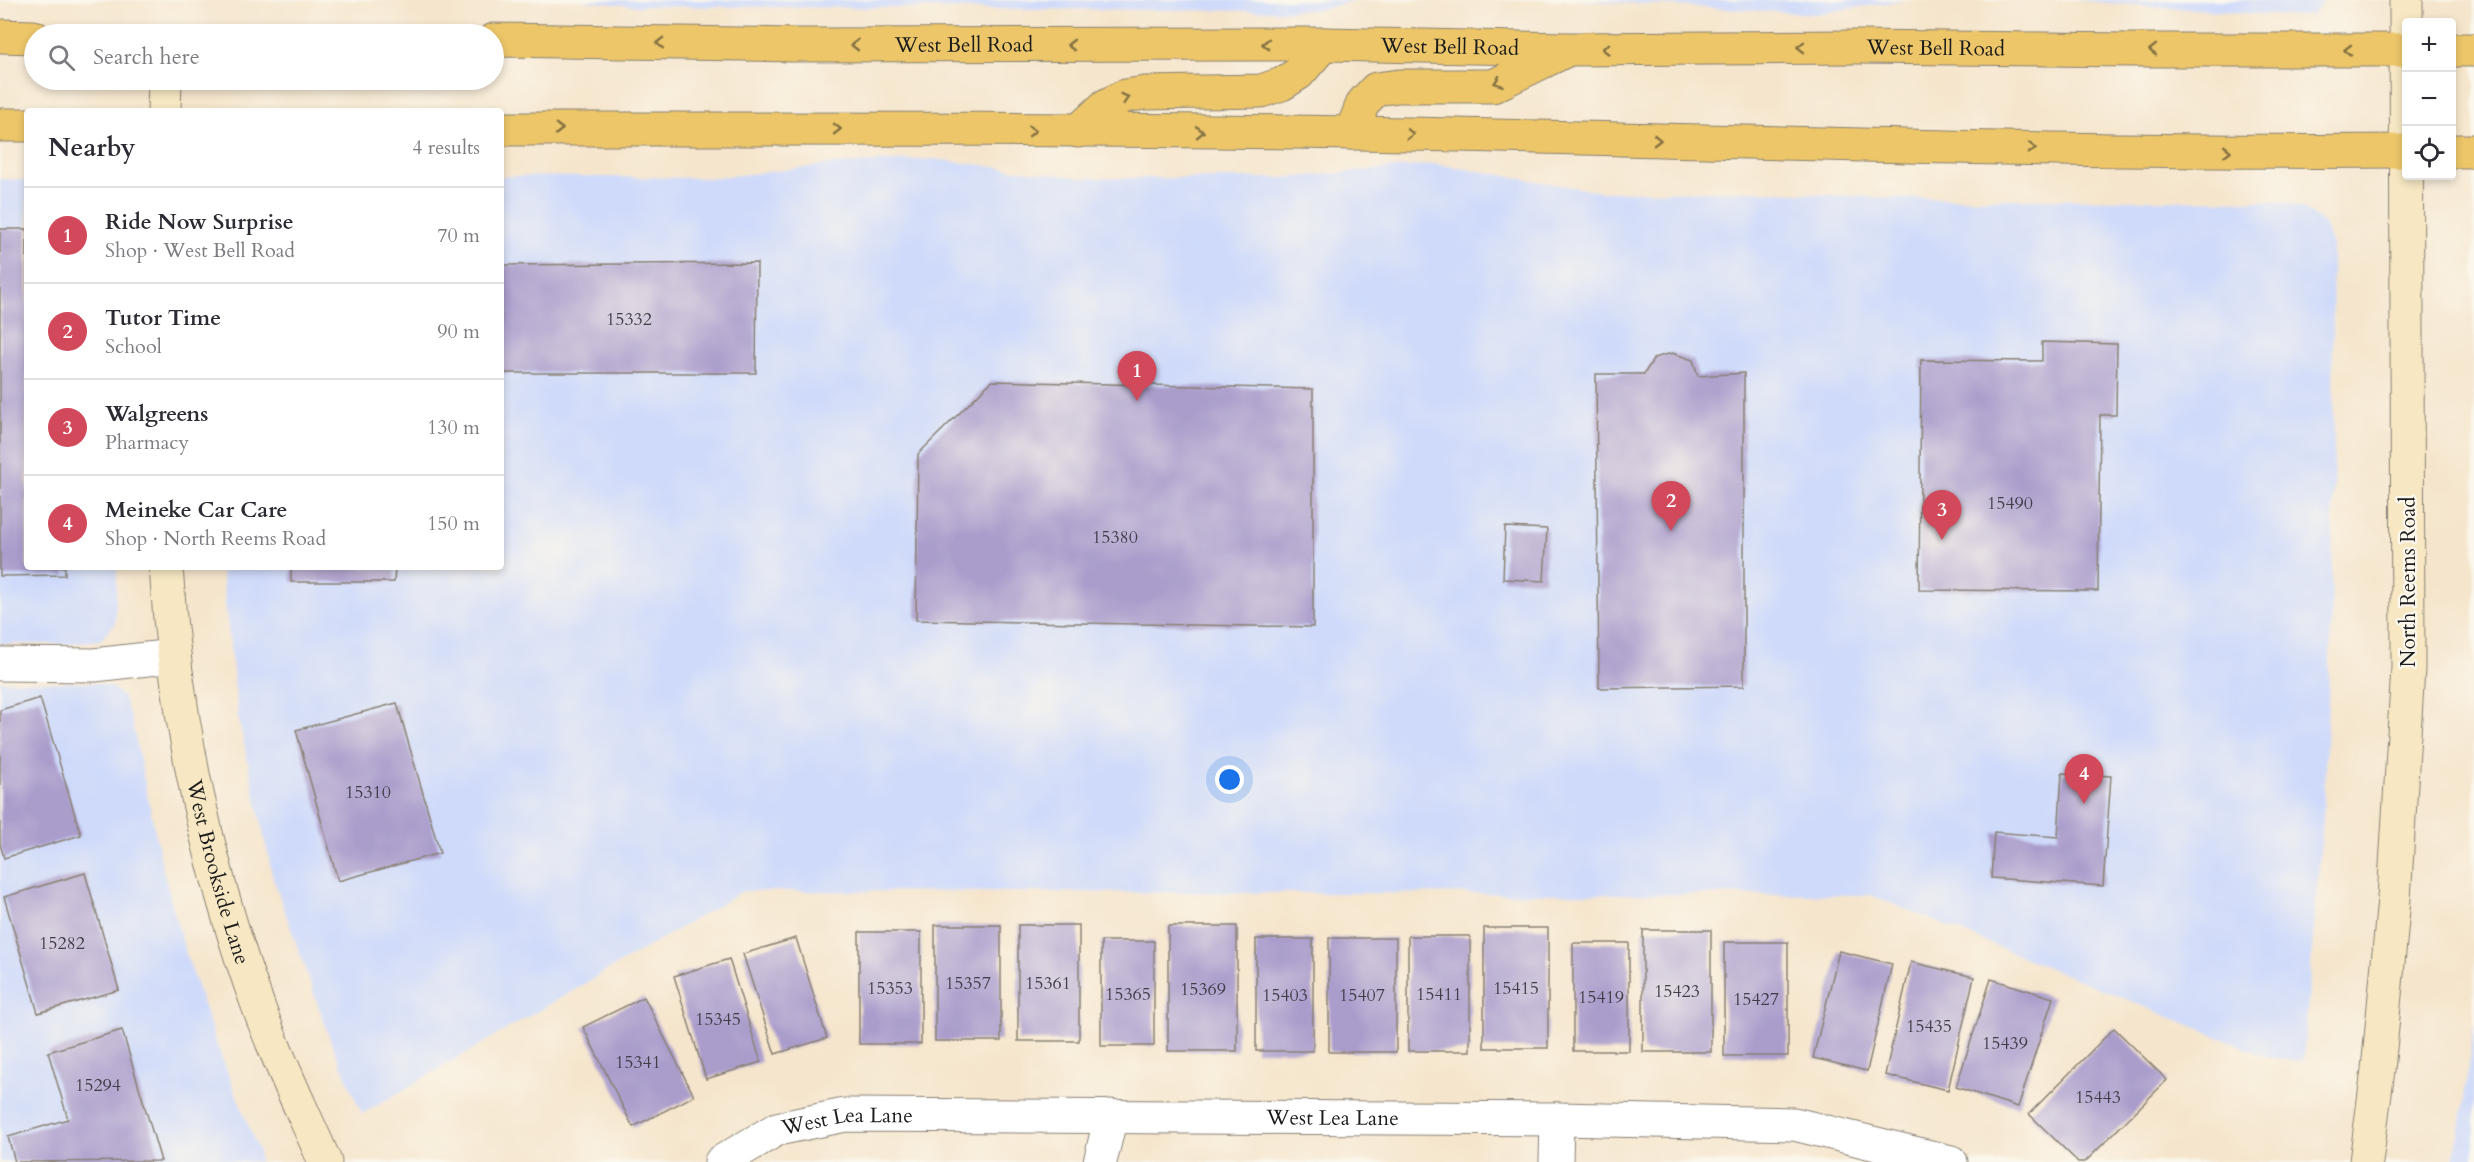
<!DOCTYPE html>
<meta charset="utf-8">
<style>
body{margin:0;font-family:Cardo,serif;background:#f7f7f7;color:#2b2b33}
.controls{position:absolute;right:18px;top:18px;display:grid;overflow:hidden;border-radius:6px;box-shadow:0 3px 9px #0003}
.controls button{width:54px;height:54px;display:grid;place-items:center;padding:0;border:0;border-bottom:2px solid #e1e1e2;background:#fff;color:#2b2b33;font:30px sans-serif}
.you{position:absolute;left:1230px;top:780px;width:21px;height:21px;margin:-15px;border:4px solid #fff;border-radius:50%;background:#1a73e8;box-shadow:0 0 0 9px #1a73e833}
.badge{display:grid;place-items:center;width:39px;height:39px;border-radius:50%;background:#d1495b;color:#fff;font-size:20px;font-weight:700}
.pin{position:absolute;translate:-50% -50px;filter:drop-shadow(0 2px 3px #0008)}
.pin::after{content:'';position:absolute;top:32px;width:21px;height:18px;background:inherit;clip-path:polygon(0 0,100% 0,50% 100%)}
.list{margin:0;padding:0;list-style:none}
h2{display:flex;justify-content:space-between;align-items:center;height:78px;margin:0;padding:0 24px;font-size:26px}
h2 small{font-size:20px;font-weight:400;color:#7c7c81}
.list li{display:grid;grid-template-columns:39px 1fr auto;gap:18px;align-items:center;box-sizing:border-box;height:96px;padding:0 24px;border-top:2px solid #e1e1e2}
.list b{display:block;font-size:22px;white-space:nowrap}
.list p{margin:0;font-size:20px;white-space:nowrap;color:#7c7c81}
.list em{font-size:20px;font-style:normal;color:#7c7c81}
.icon{flex:none;width:33px;height:33px;fill:none;stroke:currentColor;stroke-width:2;stroke-linecap:round;stroke-linejoin:round}
.map{position:relative;flex:none;width:2474px;height:1162px;overflow:hidden}
.search{position:absolute;background:#fff;box-shadow:0 3px 9px #0003;left:24px;top:24px;width:480px;height:66px;display:flex;align-items:center;gap:15px;box-sizing:border-box;padding:0 21px;border-radius:33px;color:#7c7c81;font-size:22px}
.panel{position:absolute;background:#fff;box-shadow:0 3px 9px #0003;left:24px;top:108px;width:480px;height:462px;border-radius:6px}
.map>svg:first-child{display:block}
</style>
<div class="map">
<svg width="2474" height="1162" viewBox="0 0 2474 1162">
<rect width="100%" height="100%" fill="#fbf7ec"/>
<filter id="ink" filterUnits="userSpaceOnUse"><feTurbulence type="fractalNoise" baseFrequency=".0167" numOctaves="2"/><feDisplacementMap in="SourceGraphic" scale="12" xChannelSelector="R" yChannelSelector="G"/><feConvolveMatrix kernelMatrix="1 2 1 2 8 2 1 2 1" color-interpolation-filters="sRGB"/></filter>
<filter id="wash" filterUnits="userSpaceOnUse"><feTurbulence type="fractalNoise" baseFrequency=".008" numOctaves="4" result="noise"/><feDisplacementMap in="SourceGraphic" scale="24" xChannelSelector="R" yChannelSelector="G"/><feGaussianBlur stdDeviation="1.35" result="paint"/><feColorMatrix in="noise" values="0 0 0 0 0 0 0 0 0 0 0 0 0 0 0 0 0 1.4 0 .05"/><feComposite in="paint" operator="in"/></filter>
<g filter="url(#wash)">
<rect width="100%" height="100%" fill="#f5e5cc"/>
<g fill="#cfdafa">
<polygon points="577,0 1355,0 1319,10 1273,11 634,6"/>
<polygon points="1575,0 1905,0 1815,14"/>
<polygon points="2069,0 2324,0 2312,15 2288,16"/>
<polygon points="934,159 1083,178 1284,178 1437,164 1602,192 1757,191 1894,198 2284,201 2304,209 2323,223 2332,242 2334,457 2331,634 2323,819 2303,1061 2270,1058 1871,895 743,891 362,1114 331,1042 273,878 238,716 221,567 501,567 501,176 714,178 834,164"/>
<polygon points="0,179 27,180 27,567 117,567 115,624 100,640 64,644 0,644"/>
<polygon points="0,681 98,683 112,687 123,697 132,722 164,874 183,944 217,1046 259,1152 259,1162 0,1162"/>
<polygon points="2474,1022 2474,1162 2452,1162 2459,1136"/>
</g>
<g id="blocks">
<g fill="#aa9dcc">
<polygon points="0,229 27,229 27,567 65,567 65,575 0,576"/>
<polygon points="757,263 756,373 501,373 501,265"/>
<polygon points="2042,342 2117,344 2116,415 2100,415 2098,591 1919,590 1921,360 2042,361"/>
<polygon points="1672,353 1693,360 1698,376 1744,373 1744,686 1599,688 1596,374 1644,374 1654,358"/>
<polygon points="992,381 1313,389 1313,627 916,620 918,454"/>
<polygon points="1505,527 1547,529 1544,581 1503,579"/>
<polygon points="291,567 395,567 394,582 291,582"/>
<polygon points="40,698 81,835 4,858 0,844 0,710"/>
<polygon points="397,703 440,853 338,881 296,730"/>
<polygon points="2062,773 2111,776 2103,886 1991,878 1994,832 2058,837"/>
<polygon points="85,873 119,990 38,1013 4,897"/>
<rect x="935" y="925" width="66" height="116"/>
<rect x="1018" y="925" width="61" height="116"/>
<rect x="1168" y="926" width="69" height="125"/>
<rect x="1484" y="928" width="64" height="120"/>
<rect x="1643" y="930" width="68" height="122"/>
<rect x="859" y="932" width="62" height="112"/>
<rect x="1408" y="936" width="62" height="115"/>
<polygon points="796,938 827,1038 775,1054 743,954"/>
<rect x="1329" y="938" width="67" height="114"/>
<rect x="1256" y="939" width="57" height="112"/>
<rect x="1101" y="941" width="53" height="105"/>
<rect x="1724" y="942" width="64" height="114"/>
<rect x="1573" y="943" width="56" height="108"/>
<polygon points="1839,951 1892,964 1867,1071 1813,1058"/>
<polygon points="729,959 761,1062 706,1079 674,976"/>
<polygon points="1911,962 1974,977 1948,1090 1885,1075"/>
<polygon points="1991,979 2053,998 2018,1107 1956,1087"/>
<polygon points="644,997 694,1096 633,1127 583,1027"/>
<polygon points="2114,1028 2167,1080 2085,1162 2078,1162 2029,1114"/>
<polygon points="122,1030 161,1161 15,1162 8,1137 68,1119 48,1052"/>
</g>
</g>
</g>
<g filter="url(#ink)">
<use href="#blocks" fill-opacity="0" stroke="#888074" stroke-width="1.5"/>
<g fill="none" stroke-linecap="round" stroke-linejoin="round">
<g stroke="#888074" stroke-width="35">
<g id="street">
<polyline points="0,664 94,665 174,656"/>
<path id="s1" d="M721,1162L777,1129L845,1115L1557,1119L1794,1124L1951,1162"/>
<polyline points="1100,1162 1111,1116"/>
<polyline points="1556,1162 1557,1119"/>
</g>
</g>
<g stroke="#888074" stroke-width="35">
<g id="secondary">
<polyline points="164,111 165,80"/>
<path id="s2" d="M166,567C175,717 208,871 260,1011C279,1063 303,1112 325,1162"/>
<polyline points="2366,1162 2378,1070 2394,899 2408,668 2406,0"/>
</g>
</g>
<g stroke="#888074" stroke-width="35">
<g id="primary">
<polyline points="0,36 34,37"/>
<path id="s3" d="M494,40L794,45L1324,44L1570,49L1859,47L2129,50H2406"/>
<polyline points="2452,50 2474,50"/>
<polyline points="0,125 27,125"/>
<path d="M501,129C785,129 1069,128 1353,133C1704,139 2055,154 2406,151"/>
<polyline points="1078,131 1105,106 1125,96 1145,93 1261,91 1282,84 1299,73 1324,44"/>
<polyline points="1351,133 1363,103 1376,89 1399,86 1493,86 1563,52"/>
<polyline points="2452,151 2474,151"/>
</g>
</g>
<use href="#street" stroke="#fff" stroke-width="33"/>
<use href="#secondary" stroke="#f7e8c3" stroke-width="33"/>
<use href="#primary" stroke="#ecc669" stroke-width="33"/>
</g>
<defs><path id="oneway-chevron" d="M-2-3.5L2.5 0L-2 3.5" fill="none" stroke-width="1.6" stroke-linecap="round" stroke-linejoin="round" transform="scale(1.5)"/></defs>
<g stroke="#847142">
<use href="#oneway-chevron" transform="translate(660 43) rotate(-179)"/>
<use href="#oneway-chevron" transform="translate(1266 44) rotate(180)"/>
<use href="#oneway-chevron" transform="translate(855 45) rotate(180)"/>
<use href="#oneway-chevron" transform="translate(1071 45) rotate(180)"/>
<use href="#oneway-chevron" transform="translate(1801 47) rotate(180)"/>
<use href="#oneway-chevron" transform="translate(1606 49) rotate(180)"/>
<use href="#oneway-chevron" transform="translate(2153 50) rotate(180)"/>
<use href="#oneway-chevron" transform="translate(2348 50) rotate(180)"/>
<use href="#oneway-chevron" transform="translate(1498 82) rotate(161)"/>
<use href="#oneway-chevron" transform="translate(1125 98) rotate(-17)"/>
<use href="#oneway-chevron" transform="translate(559 129)"/>
<use href="#oneway-chevron" transform="translate(837 129)"/>
<use href="#oneway-chevron" transform="translate(1032 131)"/>
<use href="#oneway-chevron" transform="translate(1200 132)"/>
<use href="#oneway-chevron" transform="translate(1410 134) rotate(1)"/>
<use href="#oneway-chevron" transform="translate(1657 140) rotate(1)"/>
<use href="#oneway-chevron" transform="translate(2032 148) rotate(1)"/>
<use href="#oneway-chevron" transform="translate(2227 151) rotate(1)"/>
</g>
</g>
<g text-anchor="middle" stroke-width="4.5" stroke-linejoin="round" paint-order="stroke">
<g font-size="18" fill="#403c48">
<text x="629" y="325">15332</text>
<text x="2010" y="509">15490</text>
<text x="1115" y="543">15380</text>
<text x="368" y="798">15310</text>
<text x="62" y="949">15282</text>
<text x="968" y="989">15357</text>
<text x="1048" y="989">15361</text>
<text x="890" y="994">15353</text>
<text x="1516" y="994">15415</text>
<text x="1203" y="995">15369</text>
<text x="1677" y="997">15423</text>
<text x="1128" y="1000">15365</text>
<text x="1439" y="1000">15411</text>
<text x="1285" y="1001">15403</text>
<text x="1362" y="1001">15407</text>
<text x="1601" y="1003">15419</text>
<text x="1756" y="1005">15427</text>
<text x="718" y="1025">15345</text>
<text x="1929" y="1032">15435</text>
<text x="2005" y="1049">15439</text>
<text x="638" y="1068">15341</text>
<text x="98" y="1091">15294</text>
<text x="2098" y="1103">15443</text>
</g>
<g font-size="21" fill="#1c1c1c" stroke="#fbf7ec">
<text dy="7" stroke="none"><textPath href="#s3" startOffset="470">West Bell Road</textPath></text>
<text dy="7" stroke="none"><textPath href="#s3" startOffset="956">West Bell Road</textPath></text>
<text dy="7" stroke="none"><textPath href="#s3" startOffset="1442">West Bell Road</textPath></text>
<text transform="translate(2408 582) rotate(-90)" y="7">North Reems Road</text>
<text dy="7" stroke="none"><textPath href="#s2" startOffset="310">West Brookside Lane</textPath></text>
<text dy="7" stroke="none"><textPath href="#s1" startOffset="622">West Lea Lane</textPath></text>
<text dy="7" stroke="none"><textPath href="#s1" startOffset="136">West Lea Lane</textPath></text>
</g>
</g>
</svg>
<div class="controls">
<button>+</button>
<button>−</button>
<button><svg class="icon" aria-label="locate" viewBox="0 0 24 24"><circle cx="12" cy="12" r="6"/><path d="M12 2v4M12 18v4M2 12h4M18 12h4"/></svg></button>
</div>
<div class="you"></div>
<div class="pin badge" style="left:1137px;top:401px">1</div>
<div class="pin badge" style="left:1671px;top:531px">2</div>
<div class="pin badge" style="left:1942px;top:540px">3</div>
<div class="pin badge" style="left:2084px;top:804px">4</div>
<div class="search"><svg class="icon" aria-label="search" viewBox="0 0 24 24"><circle cx="10" cy="10" r="6"/><path d="M15 15l6 6"/></svg>Search here</div>
<section class="panel">
<h2>Nearby<small>4 results</small></h2>
<ul class="list">
<li><span class="badge">1</span><div><b>Ride Now Surprise</b><p>Shop · West Bell Road</p></div><em>70 m</em></li>
<li><span class="badge">2</span><div><b>Tutor Time</b><p>School</p></div><em>90 m</em></li>
<li><span class="badge">3</span><div><b>Walgreens</b><p>Pharmacy</p></div><em>130 m</em></li>
<li><span class="badge">4</span><div><b>Meineke Car Care</b><p>Shop · North Reems Road</p></div><em>150 m</em></li>
</ul>
</section>
</div>
